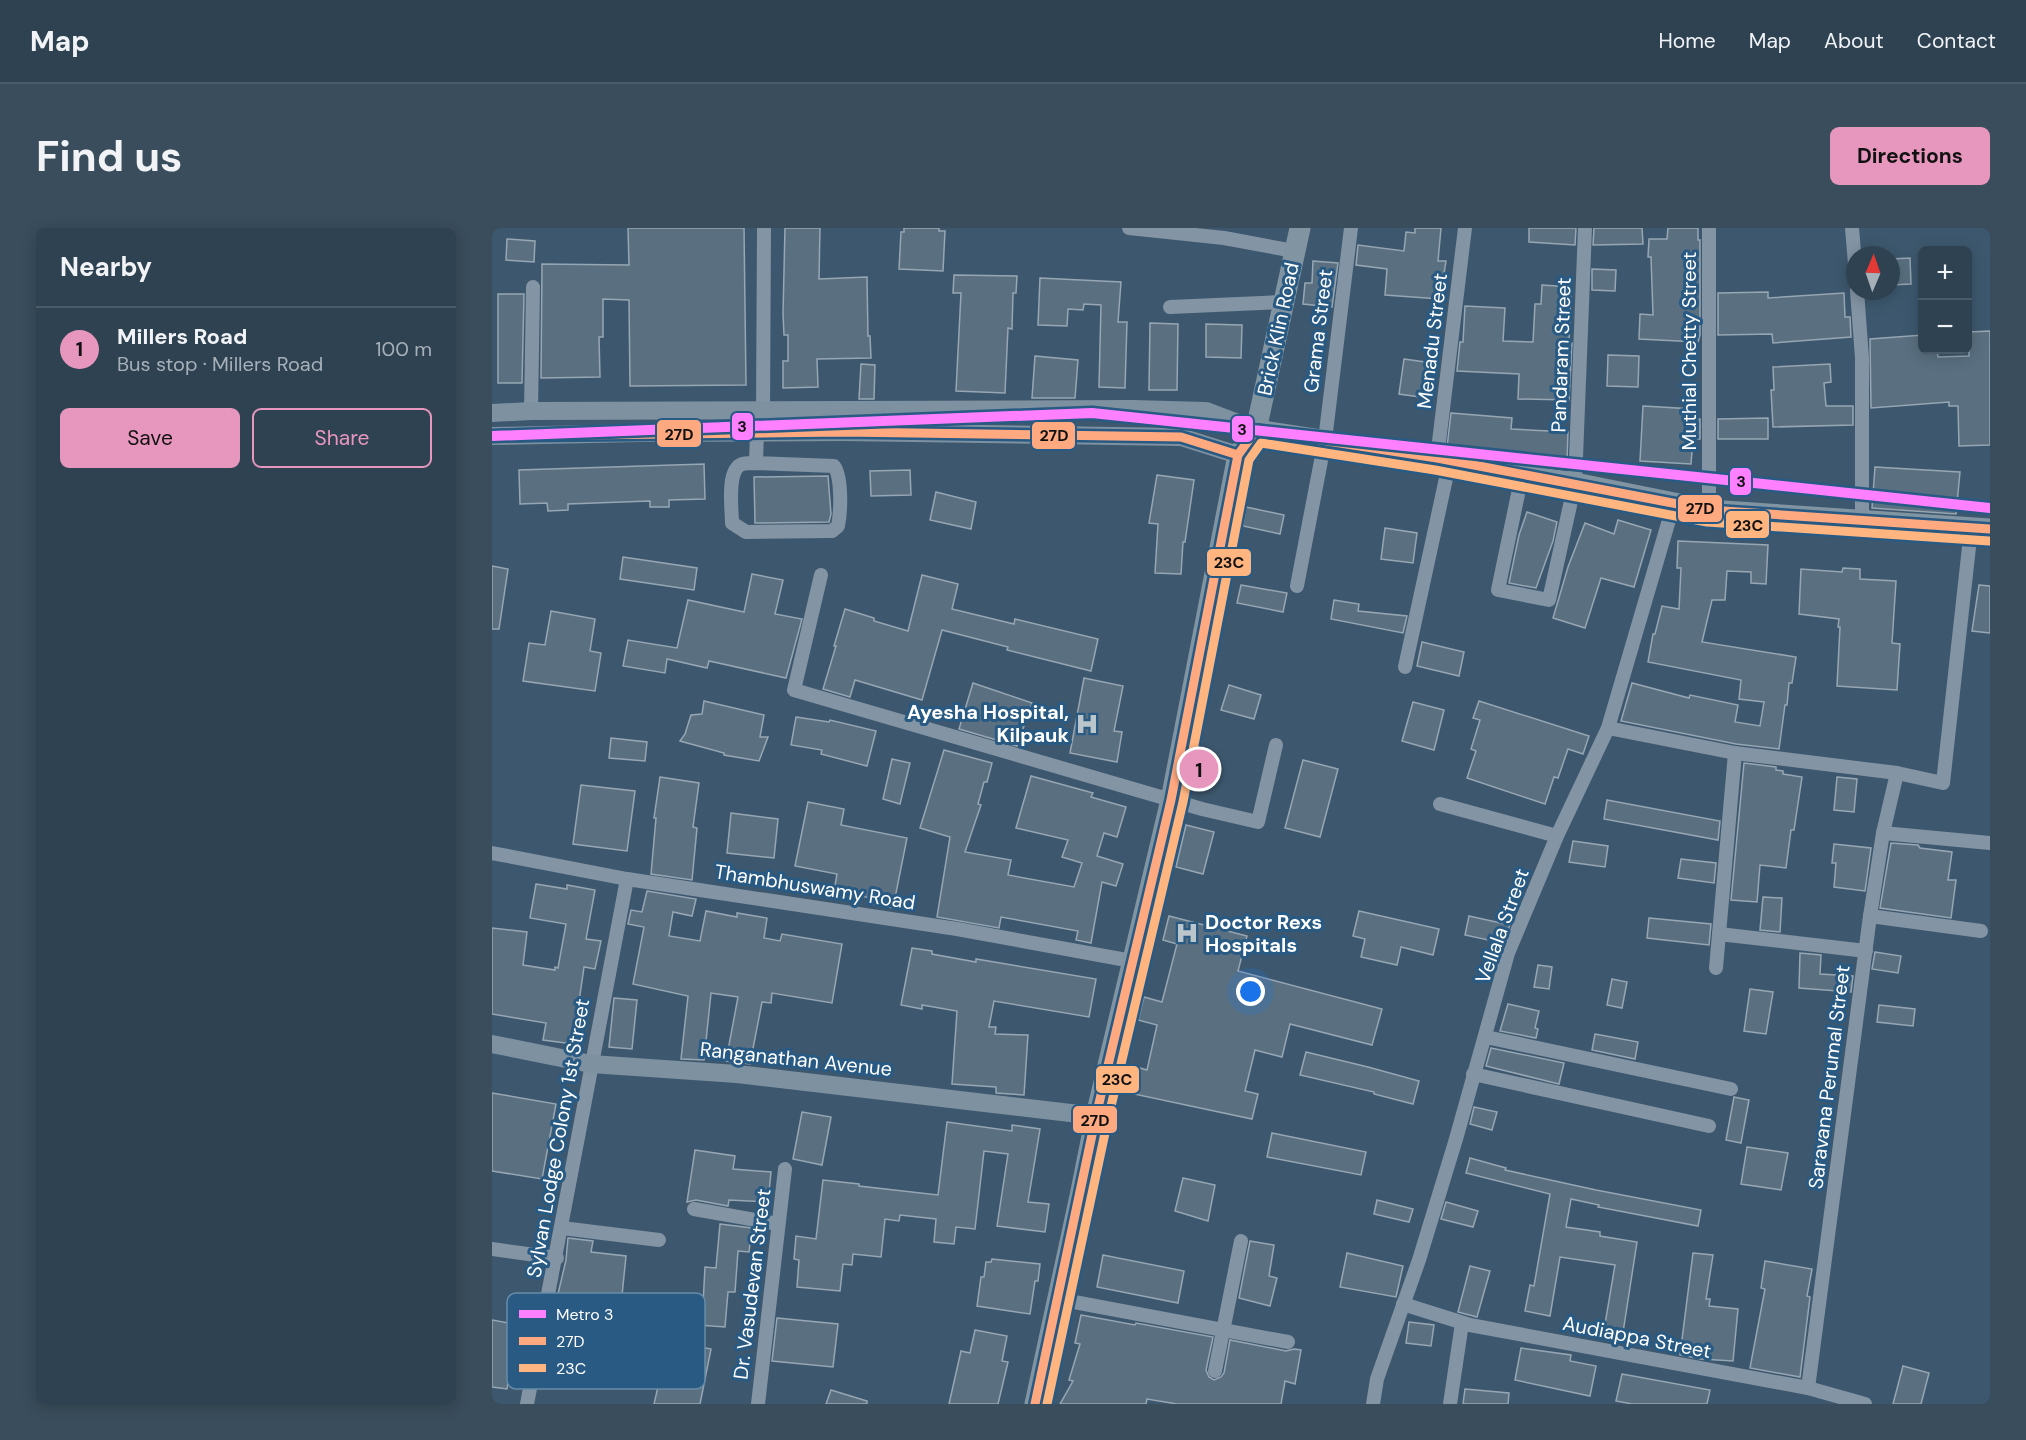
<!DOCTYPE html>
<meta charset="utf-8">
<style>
body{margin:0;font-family:"DM Sans",sans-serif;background:#3a4d5c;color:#f1f3f6}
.controls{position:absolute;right:18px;top:18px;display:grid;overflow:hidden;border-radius:9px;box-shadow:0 3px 15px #0003}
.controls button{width:54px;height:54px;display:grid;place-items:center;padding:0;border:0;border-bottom:2px solid #495b69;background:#2e4252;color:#f1f3f6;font:30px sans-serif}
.compass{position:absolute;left:1354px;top:18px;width:54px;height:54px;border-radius:50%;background:#2e4252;box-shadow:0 3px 15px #0003;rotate:2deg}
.you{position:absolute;left:759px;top:764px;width:21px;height:21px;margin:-15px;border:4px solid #fff;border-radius:50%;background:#1a73e8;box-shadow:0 0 0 9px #1a73e833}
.badge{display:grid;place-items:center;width:39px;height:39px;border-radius:50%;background:#e797bd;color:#111;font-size:20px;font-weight:700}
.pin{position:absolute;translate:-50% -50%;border:3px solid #fff;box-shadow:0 2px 6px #0006}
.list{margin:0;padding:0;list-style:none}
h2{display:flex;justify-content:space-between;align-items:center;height:78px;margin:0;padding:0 24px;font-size:26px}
h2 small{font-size:20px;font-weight:400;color:#a7b0b8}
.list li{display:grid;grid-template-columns:39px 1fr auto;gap:18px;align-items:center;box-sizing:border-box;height:84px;padding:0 24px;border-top:2px solid #495b69}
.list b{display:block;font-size:22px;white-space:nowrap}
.list p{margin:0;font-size:20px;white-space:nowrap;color:#a7b0b8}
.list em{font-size:20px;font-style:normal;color:#a7b0b8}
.actions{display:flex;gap:12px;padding:18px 24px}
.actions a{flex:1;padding:14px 0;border:2px solid #e797bd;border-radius:9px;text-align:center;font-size:21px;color:#e797bd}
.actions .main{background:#e797bd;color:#111}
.map{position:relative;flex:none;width:1498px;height:1176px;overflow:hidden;border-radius:9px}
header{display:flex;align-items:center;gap:36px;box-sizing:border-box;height:84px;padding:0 30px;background:#2e4252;border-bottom:2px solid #495b69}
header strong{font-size:28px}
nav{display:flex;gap:33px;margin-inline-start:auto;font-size:21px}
.intro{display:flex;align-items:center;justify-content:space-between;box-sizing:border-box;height:144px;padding:0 36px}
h1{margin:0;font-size:42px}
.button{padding:15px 27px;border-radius:9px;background:#e797bd;color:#111;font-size:21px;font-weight:700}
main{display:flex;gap:36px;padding:0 36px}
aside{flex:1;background:#2e4252;border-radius:9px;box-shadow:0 3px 15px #0003}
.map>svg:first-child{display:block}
</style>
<header>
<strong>Map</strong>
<nav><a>Home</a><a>Map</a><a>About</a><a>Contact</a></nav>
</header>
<div class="intro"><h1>Find us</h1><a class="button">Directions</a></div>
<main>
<aside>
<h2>Nearby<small></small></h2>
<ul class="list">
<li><span class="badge">1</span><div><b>Millers Road</b><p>Bus stop · Millers Road</p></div><em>100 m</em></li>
</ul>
<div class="actions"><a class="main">Save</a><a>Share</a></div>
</aside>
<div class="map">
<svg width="1498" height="1176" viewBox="0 0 1498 1176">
<rect width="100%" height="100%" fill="#3d586e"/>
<g fill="#5a7081" stroke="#97a6b3" stroke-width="1.5">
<polygon points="136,0 252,0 254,157 138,158 137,72 111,71 111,109 107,109 108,149 49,150 50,36 137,37"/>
<polygon points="293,0 328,0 327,51 375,49 376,108 378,108 379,130 325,131 326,159 291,160 291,133 296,133 296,107 292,107 291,86"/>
<polygon points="412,0 447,0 447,3 453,3 451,43 407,41 409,4 412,4"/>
<polygon points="923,0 949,0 946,33 954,33 948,71 893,67 895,41 864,37 866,17 912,23 914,4 923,5"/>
<polygon points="1037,0 1084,0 1083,17 1037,14"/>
<polygon points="1102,0 1150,0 1151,16 1101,17"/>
<polygon points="1176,0 1206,0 1206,12 1208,12 1208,107 1206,114 1147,111 1148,86 1161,87 1159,29 1156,29 1157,11 1175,11"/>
<polygon points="15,11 43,13 42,34 14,32"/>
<polygon points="1418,30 1419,56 1399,57 1399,31"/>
<polygon points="821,33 846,35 840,79 811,76 813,55 820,55"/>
<polygon points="1100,41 1124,42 1123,63 1100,62"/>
<polygon points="462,47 525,48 524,65 521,65 520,101 516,100 513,165 464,163 469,65 461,65"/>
<polygon points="548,50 629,54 626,94 635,94 633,160 607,159 609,77 592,76 591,82 576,81 575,98 546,97"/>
<polygon points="1050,57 1079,59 1077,114 1080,115 1077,172 1026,171 1027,146 965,143 968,114 971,114 973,78 1013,80 1011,113 1041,114 1043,76 1049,76"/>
<polygon points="1276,64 1276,70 1352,65 1353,89 1358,89 1359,109 1281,115 1280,106 1226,107 1226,65"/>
<polygon points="6,66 32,66 30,155 6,155"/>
<polygon points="658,95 686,96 685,162 657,162"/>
<polygon points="714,96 750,97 749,130 714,129"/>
<polygon points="1498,103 1498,217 1467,218 1466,178 1457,178 1457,174 1379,180 1378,111 1431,107 1431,122 1445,122 1446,129 1477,128 1477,104"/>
<polygon points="1116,127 1147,128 1146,159 1115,158"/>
<polygon points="543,128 586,132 583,170 540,170"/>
<polygon points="912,131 940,135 935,170 907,166"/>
<polygon points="369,136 383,137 382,171 367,171"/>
<polygon points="1338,136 1339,154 1332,155 1334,178 1361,178 1361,197 1281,199 1279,162 1282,162 1281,139"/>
<polygon points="1151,178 1202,181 1202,191 1208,191 1208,211 1201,211 1199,236 1148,233"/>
<polygon points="959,185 1020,190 1019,201 1076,204 1075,233 1021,230 1021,228 955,219"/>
<polygon points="1276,190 1276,211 1226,211 1226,191"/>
<polygon points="212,236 213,271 177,272 177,279 158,279 158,273 130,274 76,276 76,282 56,283 55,275 28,276 27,242"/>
<polygon points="1383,239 1468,244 1464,286 1380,280"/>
<polygon points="418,242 419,267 379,268 378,243"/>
<polygon points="665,247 702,252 693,314 691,314 689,346 663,345 666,296 657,295"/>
<polygon points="336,248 339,286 337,294 263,295 262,249"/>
<polygon points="444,264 484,274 479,301 438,292"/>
<polygon points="754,279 792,287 788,306 751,298"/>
<polygon points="1035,284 1065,294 1061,313 1044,360 1017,355 1027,307"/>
<polygon points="1126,292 1159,302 1142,359 1109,350 1093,400 1061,390 1076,339 1093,295 1122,306"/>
<polygon points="893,300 925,305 921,335 889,331"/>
<polygon points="1186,313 1276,317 1274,356 1259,355 1259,344 1235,343 1233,372 1220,372 1210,414 1304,429 1300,455 1297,455 1295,477 1293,477 1287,521 1244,516 1129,493 1140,455 1197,470 1198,467 1246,477 1243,494 1268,498 1272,474 1247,471 1249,452 1156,434 1161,406 1163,406 1170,378 1187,381 1189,340 1185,340"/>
<polygon points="131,329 205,340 202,362 128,351"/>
<polygon points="0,338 16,341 7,401 0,401"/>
<polygon points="1351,340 1368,341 1368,351 1404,353 1400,415 1408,416 1405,462 1345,458 1348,399 1346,399 1347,391 1307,386 1309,341 1350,344"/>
<polygon points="260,346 291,352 283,386 310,391 294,450 217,433 215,440 175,431 173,445 131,438 136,412 185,420 196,372 252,384"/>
<polygon points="430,347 466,356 460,381 522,396 523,391 606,411 599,443 515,422 516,419 450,402 430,472 363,452 358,469 331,461 344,418 342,418 353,381 382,390 382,393 416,403"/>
<polygon points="749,357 795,365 791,384 745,375"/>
<polygon points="1487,357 1498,358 1498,405 1480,403"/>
<polygon points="842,372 867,376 866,383 915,388 911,405 839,391"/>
<polygon points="59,383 103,391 98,423 109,425 103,463 31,453 37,415 53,417"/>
<polygon points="930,414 972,424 967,448 925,438"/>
<polygon points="592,450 631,458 622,503 630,504 625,534 578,525"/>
<polygon points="481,455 540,475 525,518 467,501"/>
<polygon points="737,457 769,467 762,491 729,482"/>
<polygon points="212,473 272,487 268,509 276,509 267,533 232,527 232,525 188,513 193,506 199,487 210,486"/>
<polygon points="987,473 1097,508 1091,526 1076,521 1066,550 1062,549 1053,576 975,550 984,523 979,521 988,492 981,490"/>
<polygon points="921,474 952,482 942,522 910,513"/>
<polygon points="304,489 337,494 338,492 384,503 375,538 329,526 330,522 299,517"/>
<polygon points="119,510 155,514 153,533 117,530"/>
<polygon points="452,522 500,535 495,554 492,554 486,576 489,577 473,624 519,632 516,647 582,659 590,635 570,629 576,612 524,600 539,548 601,565 599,569 634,579 625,609 612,605 605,628 631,636 624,658 610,654 599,715 584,712 586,703 509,689 507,700 445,689 458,609 428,600"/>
<polygon points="400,531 418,535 408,576 391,571"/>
<polygon points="811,532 846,541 828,609 793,600"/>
<polygon points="1252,535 1284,539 1284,542 1291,543 1291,546 1310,549 1302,602 1299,602 1294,640 1268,637 1265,674 1239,672"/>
<polygon points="168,549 207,555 201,599 205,600 200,652 159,646 164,590 162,590"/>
<polygon points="1345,549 1365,551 1362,584 1342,582"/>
<polygon points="89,557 143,563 135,623 81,616"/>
<polygon points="1115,572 1228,593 1226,612 1112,591"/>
<polygon points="316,574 352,581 349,597 415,610 401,680 378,676 379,670 342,663 345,646 303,638"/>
<polygon points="239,585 286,591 282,630 235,625"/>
<polygon points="694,597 722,604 711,646 684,639"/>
<polygon points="1081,613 1116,618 1113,639 1077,634"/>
<polygon points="1399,615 1426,617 1428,620 1460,624 1456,652 1464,652 1459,690 1388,680"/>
<polygon points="1342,616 1379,620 1373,663 1342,659 1344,635 1340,635"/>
<polygon points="1189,631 1224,635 1222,655 1186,650"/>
<polygon points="44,656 75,661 75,657 103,662 94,711 109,713 103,741 92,739 81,816 51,812 54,795 0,786 0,700 35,704 31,737 63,742 63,739 66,740 74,696 38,690"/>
<polygon points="155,663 204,671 200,688 181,684 177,708 208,713 214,683 245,689 245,685 275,690 272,710 288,713 290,706 350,716 340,775 280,765 279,775 270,774 258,836 234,833 246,769 219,765 212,832 189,831 196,768 141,756 152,699 136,696 139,682 150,684"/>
<polygon points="1271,669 1290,670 1288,704 1268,702"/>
<polygon points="867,683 947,701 941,727 909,719 905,737 869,729 873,711 861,708"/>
<polygon points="677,688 755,708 746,743 890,781 880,817 798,796 790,829 763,822 753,863 766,866 760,891 642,866 648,840 655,842 665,797 646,792 652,769 670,774 685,716 671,712"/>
<polygon points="977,688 1018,697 1010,715 973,707"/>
<polygon points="1157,690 1219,696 1217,717 1155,710"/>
<polygon points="420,720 440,723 440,726 484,734 484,731 604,751 597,789 502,773 497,799 504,799 503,806 536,807 532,867 504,865 504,859 460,856 465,783 430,777 430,781 409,777"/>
<polygon points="1383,724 1409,728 1406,745 1380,741"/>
<polygon points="1308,725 1329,727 1328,746 1361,748 1359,764 1307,760"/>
<polygon points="1046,737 1060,739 1057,761 1042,759"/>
<polygon points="1120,751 1135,754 1130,780 1115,777"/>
<polygon points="1258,761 1281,764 1274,806 1252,803"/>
<polygon points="122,770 145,772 140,821 117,819"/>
<polygon points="1016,776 1047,783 1043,800 1046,801 1044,810 1008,803"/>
<polygon points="1387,777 1423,781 1421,798 1385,794"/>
<polygon points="1103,806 1146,814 1143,831 1100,822"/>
<polygon points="999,820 1072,835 1067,856 994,838"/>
<polygon points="814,824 876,839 927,853 921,876 882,866 882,864 808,847"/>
<polygon points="0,865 64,876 50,951 0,943"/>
<polygon points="1242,869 1257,872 1249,915 1234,912"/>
<polygon points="982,879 1005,884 1000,902 978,896"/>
<polygon points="310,884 339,889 330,937 301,931"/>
<polygon points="455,894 520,903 520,897 548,901 536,974 557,976 553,1004 505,998 516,926 492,923 483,1001 464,999 462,1016 442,1014 444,991 408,987 407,993 393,991 389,1029 361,1026 360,1037 351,1036 348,1063 305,1059 307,1032 302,1031 304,1008 324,1011 331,952 367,956 367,958 446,967"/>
<polygon points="780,905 874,924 869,947 775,929"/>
<polygon points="1255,919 1296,925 1289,962 1249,956"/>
<polygon points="203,922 243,928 241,941 279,944 276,974 237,972 236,978 204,972 195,974"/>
<polygon points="978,930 1014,940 1013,942 1104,962 1209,982 1206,998 1106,979 1107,977 1079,971 1074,999 1108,1004 1108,1008 1145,1014 1130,1111 1111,1108 1123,1037 1068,1029 1058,1088 1033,1083 1038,1057 1042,1058 1058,966 974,945"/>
<polygon points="691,950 723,957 716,993 683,983"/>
<polygon points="885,972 921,981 917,994 882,986"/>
<polygon points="954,974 986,983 981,999 949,991"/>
<polygon points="228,996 260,1000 257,1024 246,1023 243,1064 236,1064 233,1099 192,1096 194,1075 211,1076 213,1039 224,1040"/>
<polygon points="76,1010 101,1013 99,1024 134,1028 128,1087 105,1084 106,1074 66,1066 74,1032"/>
<polygon points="758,1013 782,1017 777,1048 785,1050 778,1078 747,1070"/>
<polygon points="855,1025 911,1038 904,1069 848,1059"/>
<polygon points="1201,1025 1221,1027 1214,1071 1218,1071 1217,1078 1246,1081 1241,1133 1209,1131 1188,1127"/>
<polygon points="611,1027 692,1043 686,1075 605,1059"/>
<polygon points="500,1031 548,1036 546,1053 543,1053 538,1086 485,1078 489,1049 492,1049 494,1034 499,1034"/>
<polygon points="1273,1033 1320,1041 1315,1068 1318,1069 1308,1149 1258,1140 1273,1061 1269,1060"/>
<polygon points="978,1038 998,1043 985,1089 966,1084"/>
<polygon points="589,1087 643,1097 644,1095 721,1109 714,1142 717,1149 722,1152 729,1149 732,1145 738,1112 794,1123 802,1121 809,1122 803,1156 793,1153 789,1176 685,1176 655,1171 654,1176 568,1176 581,1153 577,1152 588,1116 583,1115"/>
<polygon points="285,1090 346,1096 341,1139 280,1133"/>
<polygon points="0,1092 28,1097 23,1123 21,1122 15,1161 0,1159"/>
<polygon points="917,1094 942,1097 939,1118 914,1115"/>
<polygon points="483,1102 515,1108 510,1133 516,1134 506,1176 457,1176 469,1123 478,1125"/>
<polygon points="176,1112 219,1121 208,1176 162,1176 169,1146 128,1137 132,1116 173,1124"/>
<polygon points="1029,1120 1079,1127 1078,1133 1104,1138 1098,1168 1023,1152"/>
<polygon points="1411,1138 1437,1145 1429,1176 1401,1176"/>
<polygon points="1130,1146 1218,1162 1215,1176 1140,1176 1124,1173"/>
<polygon points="973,1161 1017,1165 1016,1176 971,1176"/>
<polygon points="339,1162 375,1173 375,1176 334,1176"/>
</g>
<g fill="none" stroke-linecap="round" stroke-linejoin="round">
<g stroke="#8394a4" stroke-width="14">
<polyline points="637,0 732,10 802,23"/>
<polyline points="1360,0 1363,36"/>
<polyline points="1365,63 1370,130 1370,292"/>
<polyline points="678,79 791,74"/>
<polyline points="39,183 41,59"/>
<polyline points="271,183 272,0"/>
<polyline points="945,230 973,0"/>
<path d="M264,235L342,238C350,249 349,283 346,298L340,303L254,304L240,295C240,281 234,242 250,236C254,235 260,235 264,235L265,204"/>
<polyline points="1030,247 1006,362 1057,372 1083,255 1093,0"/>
<polyline points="1217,282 1217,0"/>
<polyline points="329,347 302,462 710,581 766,594 784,517"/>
<polyline points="805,358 833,212 859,0"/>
<polyline points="913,439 958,232"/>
<polyline points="1116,500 1243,525 1405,545 1451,555 1479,301"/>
<polyline points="948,576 1065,608"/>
<polyline points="1391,605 1498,615"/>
<polyline points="0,625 135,651 465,701 640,733"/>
<polyline points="1378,688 1489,703"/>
<polyline points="1227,706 1374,723"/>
<polyline points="1224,740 1243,525"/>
<polyline points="994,809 1239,861"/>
<polyline points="981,846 1217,898"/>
<polyline points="202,981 286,996"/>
<polyline points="70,1000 167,1012"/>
<polyline points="0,1021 65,1030"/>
<polyline points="566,1071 796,1114"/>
<polyline points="911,1076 978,1097 1316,1160 1373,1176"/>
<polyline points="723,1143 749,1013"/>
<polyline points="1316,1160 1378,688 1391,605 1405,545"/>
<path d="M35,1176C70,1001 101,826 135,651"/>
<polyline points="266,1176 293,941"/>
<polyline points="881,1176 885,1151 927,1032 964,911 1016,725 1065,608 1116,500 1182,275"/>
<polyline points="958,1176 970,1095"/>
</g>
<g stroke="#7e91a1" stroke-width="18">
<polyline points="0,185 39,183 640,181 714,183 764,202"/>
<polyline points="0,208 148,205 351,204 689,209 746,227"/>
<polyline points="0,816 99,836 245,846 604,888"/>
</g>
<g stroke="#8194a2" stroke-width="21">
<polyline points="764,202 945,230 1030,247 1083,255 1217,282 1498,301"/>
<polyline points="543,1176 588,968 604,888 679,572 746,227 764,202 808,0"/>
</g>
<g stroke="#285a83" stroke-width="14">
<g id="bus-1">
<polyline points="0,208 351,204 689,209 746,227"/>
<polyline points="543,1176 604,888 679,572 746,227 764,202 945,230 1217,282 1498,301"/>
</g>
</g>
<g stroke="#285a83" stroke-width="14">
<polyline id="bus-2" points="555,1176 616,891 691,574 757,232 769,215 943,242 1215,294 1497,313"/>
</g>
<use href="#bus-1" stroke="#ffa980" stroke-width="9"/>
<use href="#bus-2" stroke="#ffb580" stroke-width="9"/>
<g stroke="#285a83" stroke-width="15">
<polyline id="metro-1" points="0,208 600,185 1498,280"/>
</g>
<use href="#metro-1" stroke="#ff80ff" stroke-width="10"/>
</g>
<defs>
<g id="hospital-bare" transform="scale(1.8)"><path d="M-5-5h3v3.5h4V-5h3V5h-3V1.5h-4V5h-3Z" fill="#bbc5cc" stroke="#285a83" stroke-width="2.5" paint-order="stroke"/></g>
</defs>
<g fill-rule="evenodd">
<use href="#hospital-bare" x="595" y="496"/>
<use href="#hospital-bare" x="695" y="705"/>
</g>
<g text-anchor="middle" stroke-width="6" stroke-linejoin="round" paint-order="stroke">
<g font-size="20" fill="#fff" stroke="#285a83">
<text transform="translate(786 101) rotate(-78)" y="7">Brick Klin Road</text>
<text transform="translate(826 103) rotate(-83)" y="7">Grama Street</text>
<text transform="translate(940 113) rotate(-83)" y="7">Menadu Street</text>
<text transform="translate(1197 123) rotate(-90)" y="7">Muthial Chetty Street</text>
<text transform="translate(1069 127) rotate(-88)" y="7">Pandaram Street</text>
<text transform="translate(323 659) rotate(9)" y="7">Thambhuswamy Road</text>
<text transform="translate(1010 698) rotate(-70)" y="7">Vellala Street</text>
<text transform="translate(304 831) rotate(6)" y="7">Ranganathan Avenue</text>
<text transform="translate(1337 849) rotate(-83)" y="7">Saravana Perumal Street</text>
<text transform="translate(66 910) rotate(-80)" y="7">Sylvan Lodge Colony 1st Street</text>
<text transform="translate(260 1056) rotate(-83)" y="7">Dr. Vasudevan Street</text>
<text transform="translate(1145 1109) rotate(11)" y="7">Audiappa Street</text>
</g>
<g font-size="20" font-weight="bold" fill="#fff" stroke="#285a83" text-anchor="end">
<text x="577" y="491">Ayesha Hospital,<tspan x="577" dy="23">Kilpauk</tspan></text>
<text x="713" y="701" text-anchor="start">Doctor Rexs<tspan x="713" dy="23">Hospitals</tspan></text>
</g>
</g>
<rect x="15" y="1065" width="198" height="96" rx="9" fill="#285a83" stroke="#688ca8" stroke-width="1.5"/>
<rect x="27" y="1082" width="27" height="8" fill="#ff80ff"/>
<rect x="27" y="1109" width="27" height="8" fill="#ffa980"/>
<rect x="27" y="1136" width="27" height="8" fill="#ffb580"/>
<g font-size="16" fill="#fff">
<text x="64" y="1092">Metro 3</text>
<text x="64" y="1119">27D</text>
<text x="64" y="1146">23C</text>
</g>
<g stroke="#285a83" stroke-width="2">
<rect x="239" y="184" width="23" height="29" rx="6" fill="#ff80ff"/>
<rect x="739" y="187" width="23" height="28" rx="6" fill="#ff80ff"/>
<rect x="164" y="191" width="46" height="29" rx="6" fill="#ffa980"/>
<rect x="539" y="193" width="45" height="29" rx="6" fill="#ffa980"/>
<rect x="1237" y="239" width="23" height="29" rx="6" fill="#ff80ff"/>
<rect x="1185" y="266" width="46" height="29" rx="6" fill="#ffa980"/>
<rect x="1233" y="282" width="45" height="29" rx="6" fill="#ffb580"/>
<rect x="714" y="320" width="46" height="29" rx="6" fill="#ffb580"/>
<rect x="603" y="837" width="45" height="29" rx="6" fill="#ffb580"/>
<rect x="580" y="877" width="46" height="29" rx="6" fill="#ffa980"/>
</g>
<g font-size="16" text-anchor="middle" font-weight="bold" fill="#111">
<text x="250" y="204">3</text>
<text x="750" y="207">3</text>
<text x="187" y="212">27D</text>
<text x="562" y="213">27D</text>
<text x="1249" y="259">3</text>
<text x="1208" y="286">27D</text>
<text x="1256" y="303">23C</text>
<text x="737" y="340">23C</text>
<text x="625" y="857">23C</text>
<text x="603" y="898">27D</text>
</g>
</svg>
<div class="controls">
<button>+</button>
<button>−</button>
</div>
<svg class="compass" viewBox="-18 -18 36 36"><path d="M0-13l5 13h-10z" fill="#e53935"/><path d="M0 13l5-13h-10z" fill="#a7b0b8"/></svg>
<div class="you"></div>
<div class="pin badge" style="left:707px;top:541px">1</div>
</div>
</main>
